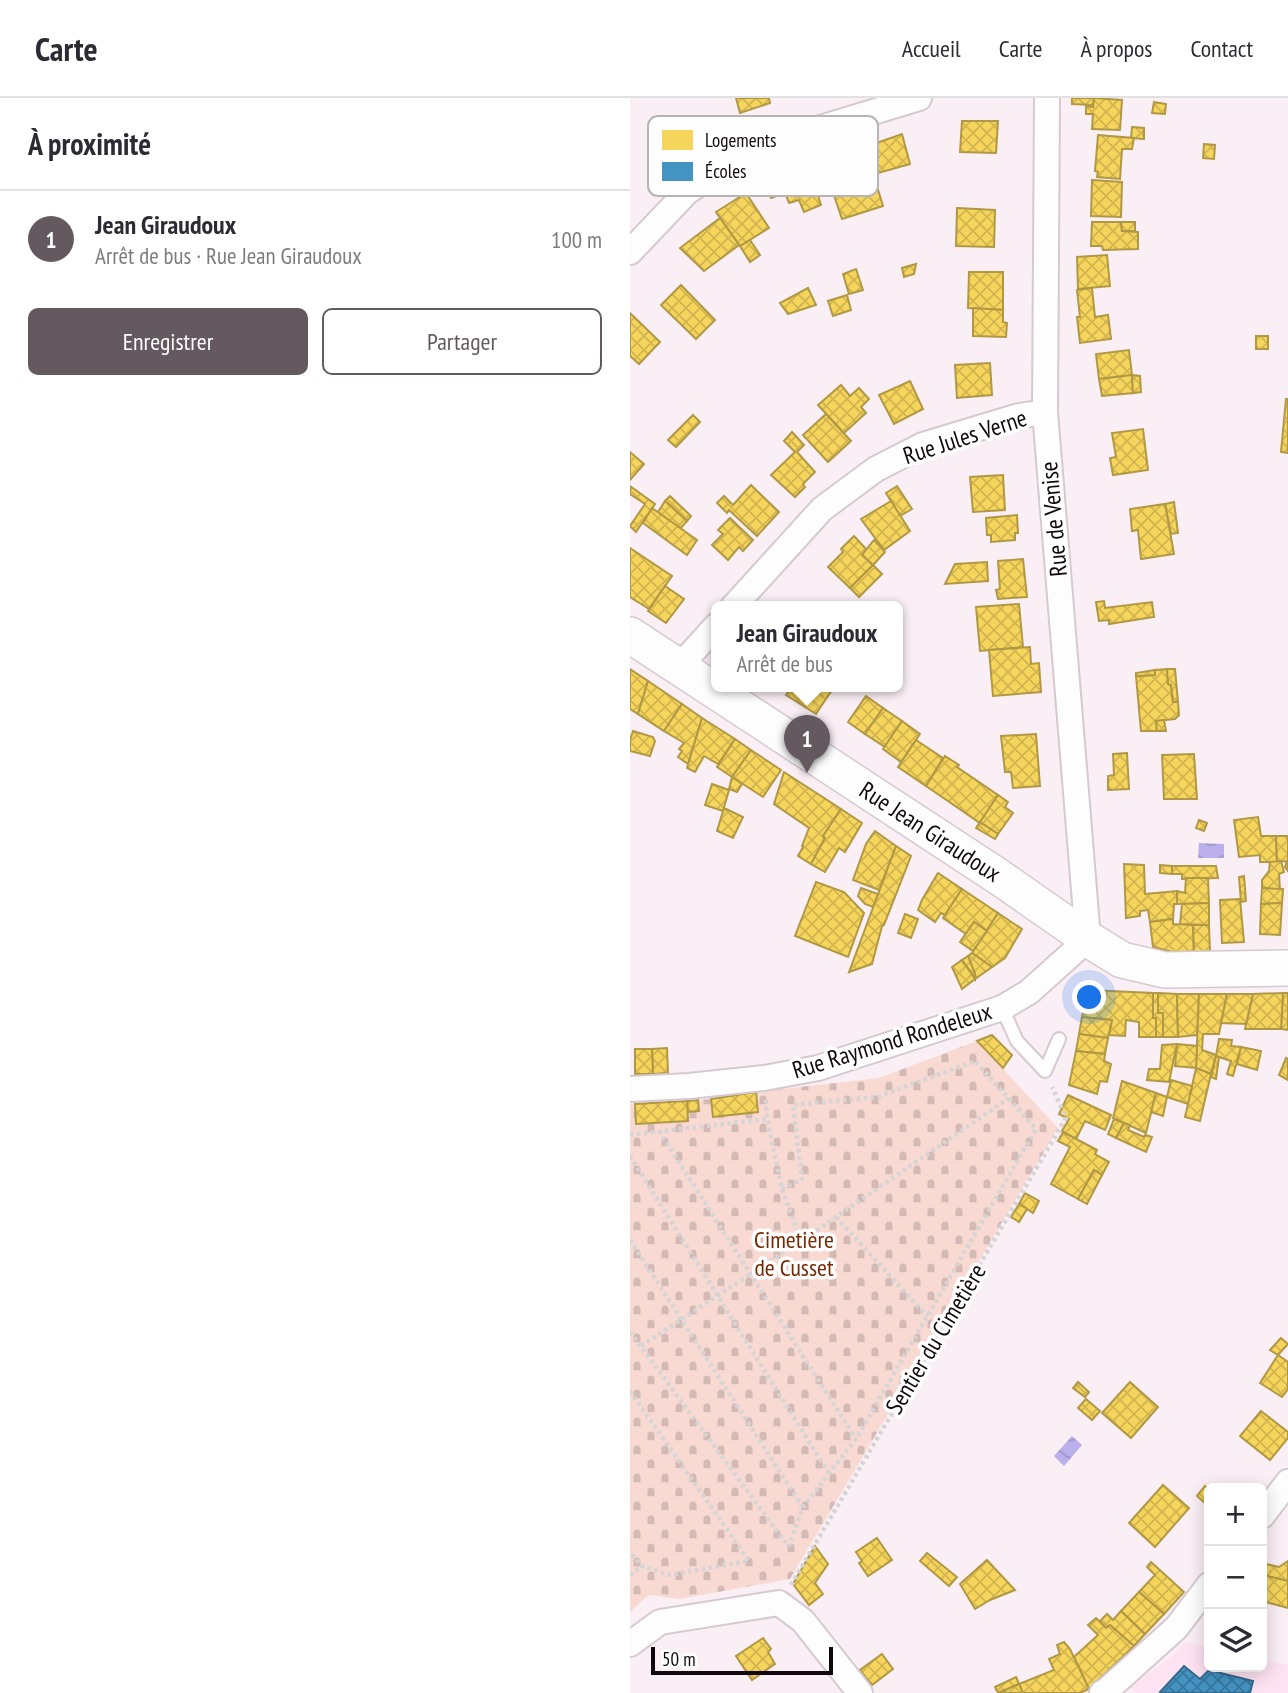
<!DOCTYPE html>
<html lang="fr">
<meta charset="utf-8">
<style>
body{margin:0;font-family:"PT Sans Narrow",sans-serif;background:#f7f7f7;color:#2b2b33}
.controls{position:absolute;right:21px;bottom:21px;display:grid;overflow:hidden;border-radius:10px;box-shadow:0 4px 18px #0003}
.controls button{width:63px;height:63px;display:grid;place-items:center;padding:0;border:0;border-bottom:2px solid #e1e1e2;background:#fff;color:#2b2b33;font:35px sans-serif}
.scale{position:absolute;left:21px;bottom:18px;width:182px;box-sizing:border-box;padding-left:7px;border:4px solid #11080d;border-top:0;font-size:19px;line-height:24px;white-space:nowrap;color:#11080d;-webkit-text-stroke:5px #fefefe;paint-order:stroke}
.you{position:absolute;left:460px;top:900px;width:24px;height:24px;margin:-18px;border:5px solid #fff;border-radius:50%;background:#1a73e8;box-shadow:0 0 0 10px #1a73e833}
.badge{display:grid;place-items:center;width:46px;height:46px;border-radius:50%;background:#63595e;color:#fff;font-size:23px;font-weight:700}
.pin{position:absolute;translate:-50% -58px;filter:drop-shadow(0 2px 4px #0008)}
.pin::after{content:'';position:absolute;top:37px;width:24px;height:21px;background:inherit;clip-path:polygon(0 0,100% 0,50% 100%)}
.popup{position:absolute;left:81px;top:503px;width:192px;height:91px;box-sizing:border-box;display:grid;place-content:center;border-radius:10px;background:#fff;filter:drop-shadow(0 2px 5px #0005);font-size:23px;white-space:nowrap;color:#7c7c81}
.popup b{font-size:26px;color:#2b2b33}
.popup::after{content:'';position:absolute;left:50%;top:100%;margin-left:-14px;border:14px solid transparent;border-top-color:#fff}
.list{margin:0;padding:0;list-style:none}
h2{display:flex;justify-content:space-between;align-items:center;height:91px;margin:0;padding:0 28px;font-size:30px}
h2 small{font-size:23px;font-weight:400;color:#7c7c81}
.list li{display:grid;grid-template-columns:46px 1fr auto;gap:21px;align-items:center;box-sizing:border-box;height:98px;padding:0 28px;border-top:2px solid #e1e1e2}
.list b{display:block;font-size:26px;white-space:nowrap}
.list p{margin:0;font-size:23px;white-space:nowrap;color:#7c7c81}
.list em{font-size:23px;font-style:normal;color:#7c7c81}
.actions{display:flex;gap:14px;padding:21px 28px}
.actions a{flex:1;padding:16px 0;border:2px solid #63595e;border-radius:10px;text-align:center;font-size:24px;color:#63595e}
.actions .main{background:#63595e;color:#fff}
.icon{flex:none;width:38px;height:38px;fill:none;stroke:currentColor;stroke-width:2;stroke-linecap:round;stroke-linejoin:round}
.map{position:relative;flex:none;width:658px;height:1595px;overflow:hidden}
header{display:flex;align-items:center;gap:42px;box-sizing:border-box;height:98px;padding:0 35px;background:#fff;border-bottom:2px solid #e1e1e2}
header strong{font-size:33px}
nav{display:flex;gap:38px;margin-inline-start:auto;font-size:24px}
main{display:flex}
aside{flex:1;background:#fff}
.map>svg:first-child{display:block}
</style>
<header>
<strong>Carte</strong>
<nav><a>Accueil</a><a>Carte</a><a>À propos</a><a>Contact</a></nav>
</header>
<main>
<aside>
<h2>À proximité<small></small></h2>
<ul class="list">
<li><span class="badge">1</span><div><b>Jean Giraudoux</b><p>Arrêt de bus · Rue Jean Giraudoux</p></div><em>100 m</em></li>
</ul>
<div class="actions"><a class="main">Enregistrer</a><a>Partager</a></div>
</aside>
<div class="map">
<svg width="658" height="1595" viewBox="0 0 658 1595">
<defs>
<pattern id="cemetery-stones" width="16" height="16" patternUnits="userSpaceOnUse" patternTransform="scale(1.75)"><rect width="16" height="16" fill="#f8dad3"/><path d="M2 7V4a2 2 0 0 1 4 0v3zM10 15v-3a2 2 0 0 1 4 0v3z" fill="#d4bab4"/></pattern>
<pattern id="water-waves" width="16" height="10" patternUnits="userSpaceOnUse" patternTransform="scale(1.75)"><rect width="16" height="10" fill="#bbb0eb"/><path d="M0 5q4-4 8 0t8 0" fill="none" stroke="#a096c8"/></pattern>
<pattern id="homes-cross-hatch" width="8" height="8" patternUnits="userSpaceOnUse" patternTransform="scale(1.75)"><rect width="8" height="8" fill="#f6d55c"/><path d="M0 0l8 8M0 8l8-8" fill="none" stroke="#d2b54f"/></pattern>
<pattern id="schools-cross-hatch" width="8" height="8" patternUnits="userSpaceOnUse" patternTransform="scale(1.75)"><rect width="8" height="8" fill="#4393c3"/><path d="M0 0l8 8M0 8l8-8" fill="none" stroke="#37769d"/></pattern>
</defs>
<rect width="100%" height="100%" fill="#faeff5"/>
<polygon fill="#fde2f1" points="555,1544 579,1550 579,1569 632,1569 632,1561 658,1567 658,1595 507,1595 500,1589 544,1557"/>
<polygon fill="url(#cemetery-stones)" points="347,943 428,1030 160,1481 49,1501 19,1497 0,1514 0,1006 83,1001 126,994 249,980"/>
<g fill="url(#water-waves)">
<polygon points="569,745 594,746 594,760 568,760"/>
<polygon points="442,1338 452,1347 434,1368 424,1358"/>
</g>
<g fill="url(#homes-cross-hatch)" stroke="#b19844" stroke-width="2">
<polygon points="106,0 139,0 140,5 110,15"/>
<polygon points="442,0 464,0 463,7 442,6"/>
<polygon points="464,0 492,2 490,32 462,31 463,16 456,16 456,8 463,9"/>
<polygon points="524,4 536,6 535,16 522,15"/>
<polygon points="332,23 368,23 366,55 330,54"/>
<polygon points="502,29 514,30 514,41 501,40"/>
<polygon points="272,36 280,66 248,75 241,47"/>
<polygon points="468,37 504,40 502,51 492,51 490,81 467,79 468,74 465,73"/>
<polygon points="574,46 585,47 584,61 573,60"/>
<polygon points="179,70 191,107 174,114 169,102 159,105 155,95 141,100 133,80 149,73 151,80"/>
<polygon points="210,70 215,84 243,75 253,108 212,121 196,74"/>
<polygon points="242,71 243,75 215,84 214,80"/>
<polygon points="462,82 492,84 491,119 461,118"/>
<polygon points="116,95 139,130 110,148 86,114"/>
<polygon points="327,110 365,112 364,149 326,148"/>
<polygon points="90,120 109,147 74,173 50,150"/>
<polygon points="462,124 491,124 492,133 508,134 508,151 473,152 472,148 461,148"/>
<polygon points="491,124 505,124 505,133 492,133"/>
<polygon points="120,142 130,157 120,164 110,148"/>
<polygon points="477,157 480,188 448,191 447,159"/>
<polygon points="286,166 284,176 274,179 272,170"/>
<polygon points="226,171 233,192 219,196 213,176"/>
<polygon points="339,174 373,174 373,212 338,210"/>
<polygon points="51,187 85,222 66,241 31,207"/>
<polygon points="178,190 186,207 158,216 150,205"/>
<polygon points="462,190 465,219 478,217 481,241 450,245 447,219 450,219 447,192"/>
<polygon points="217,197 221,212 203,218 198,203"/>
<polygon points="343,210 373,212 373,224 377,225 376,239 343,238"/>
<polygon points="0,215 30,244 9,266 0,258"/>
<rect x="626" y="238" width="12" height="13"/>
<polygon points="499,252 502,277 469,281 466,256"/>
<polygon points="360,265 362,297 327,300 325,267"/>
<polygon points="502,277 503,295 472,298 469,281"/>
<polygon points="502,277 510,278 511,294 503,295"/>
<polygon points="280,283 293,311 264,326 249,297"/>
<polygon points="211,287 220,298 229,290 239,301 231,309 236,315 214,335 188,307"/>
<polygon points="656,301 658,301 658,355 651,354"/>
<polygon points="196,316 221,343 198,364 173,337"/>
<polygon points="63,317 70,324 46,349 38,342"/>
<polygon points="513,331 518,372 483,377 480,360 486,359 482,335"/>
<polygon points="162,334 174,347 167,354 185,374 173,386 175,389 165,399 141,377 165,354 154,343"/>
<polygon points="0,354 14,366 0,382"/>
<polygon points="373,377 375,412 343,414 340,379"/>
<polygon points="121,387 149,414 127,438 99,412 97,415 87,405 94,398 103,407"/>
<polygon points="0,388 25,406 6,434 0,428 15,406 0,396"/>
<polygon points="267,388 282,411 270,418 256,395"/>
<polygon points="40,398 61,418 57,423 35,403"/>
<polygon points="35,403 57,423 50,431 28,414"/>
<polygon points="261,403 280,433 254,452 231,421"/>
<polygon points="544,404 548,435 541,436 535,406"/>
<polygon points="535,406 544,456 511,461 508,432 502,433 500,411"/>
<polygon points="22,410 67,442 57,457 13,425"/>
<polygon points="387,417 388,435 385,435 385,442 361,444 361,437 357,437 356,420"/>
<polygon points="100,420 123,442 113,453 109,449 98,462 82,447 93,436 88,432"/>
<polygon points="224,438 237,452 232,457 243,467 220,490 198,469 213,454 211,451"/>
<polygon points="244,442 255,454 243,467 232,457"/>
<polygon points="0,450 42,478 19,511 0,499"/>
<polygon points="393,461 397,499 368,501 366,492 370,491 368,463"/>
<polygon points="357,464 358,483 315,486 325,466"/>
<polygon points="243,467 252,476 229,499 220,490"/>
<polygon points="35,488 54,501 36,525 18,513"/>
<polygon points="474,503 475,510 522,504 524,519 479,526 479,522 469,523 466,504"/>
<polygon points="389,506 393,549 350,553 346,509"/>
<polygon points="400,549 401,566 409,565 411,594 363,598 359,552"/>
<polygon points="0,571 18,583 8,616 0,611"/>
<polygon points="537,571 538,586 541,587 543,604 548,604 549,617 545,621 526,623 527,633 511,633 506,578 525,577 525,572"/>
<polygon points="537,571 545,571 548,604 543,604 541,587 538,586"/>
<polygon points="525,572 525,577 506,578 506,575"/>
<polygon points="18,583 52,606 34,633 8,616"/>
<polygon points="162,589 204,589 186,616 156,597"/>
<polygon points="236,598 253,610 235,636 218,624"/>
<polygon points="52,606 72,620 58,666 48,659 52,653 49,651 54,645 34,633"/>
<polygon points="253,610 272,623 255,649 235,636"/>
<polygon points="72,620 105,641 88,666 74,658 65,674 57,670"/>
<polygon points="534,622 536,633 527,633 526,623"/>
<polygon points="272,623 290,636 271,664 253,651"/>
<polygon points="3,633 23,639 25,643 20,658 0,653 0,642"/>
<polygon points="406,636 410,688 383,690 381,674 375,674 371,638"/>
<polygon points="105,641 121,652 102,679 87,669"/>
<polygon points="286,642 313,660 296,688 268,669"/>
<polygon points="121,652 151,672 133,699 102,679"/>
<polygon points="497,655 499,691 478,692 478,678 484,677 483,656"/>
<polygon points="564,656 567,701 534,701 532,657"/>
<polygon points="315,658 329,667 327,669 368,697 350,725 296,688"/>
<polygon points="154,674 211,711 193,738 195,740 181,766 168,758 173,749 172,748 179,730 144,706"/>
<polygon points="102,679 112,686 107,694 99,691"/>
<polygon points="82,686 99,692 93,713 75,707"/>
<polygon points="368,697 378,704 375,709 383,715 368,736 350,724"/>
<polygon points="94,710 113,719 103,740 87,733"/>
<polygon points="211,711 232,725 215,754 209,750 195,774 181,766 195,740 193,738"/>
<polygon points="628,719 631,738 646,738 647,764 630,764 630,757 609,759 604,722"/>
<polygon points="569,722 577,725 574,733 566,730"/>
<polygon points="350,724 368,736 365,741 346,730"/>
<polygon points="245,733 266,748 249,792 223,782 236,746"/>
<polygon points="646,738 658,738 658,773 655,769 657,763 647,764"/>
<polygon points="266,748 281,758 254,827 252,828 242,866 219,874"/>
<polygon points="651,763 654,774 649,776 650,792 632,790 632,782 639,773 640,764"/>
<polygon points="494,766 514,767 515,796 547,793 547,806 544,806 543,821 520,824 518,812 510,813 510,818 496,820"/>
<polygon points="530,767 542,768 542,776 530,775"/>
<polygon points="542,768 586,768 588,780 552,781 552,776 542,776"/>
<polygon points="308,775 332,791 315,817 311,815 305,824 288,812 292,802"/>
<polygon points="614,778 616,803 611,804 609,779"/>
<polygon points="556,780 578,780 579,805 547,806 547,793 555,795"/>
<polygon points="186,784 214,794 234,815 218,859 165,838"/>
<polygon points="231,790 248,796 243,809 235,806 228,798"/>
<polygon points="632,790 653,791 652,805 631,806"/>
<polygon points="332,791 368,815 357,833 344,824 336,836 313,820"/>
<polygon points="610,801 614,844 592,845 590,802"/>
<polygon points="579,805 579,827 550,826 552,806"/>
<polygon points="652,805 650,837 630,836 631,806"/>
<polygon points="368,815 392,831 375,860 362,869 342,855"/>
<polygon points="275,816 288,821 281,840 268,835"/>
<polygon points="543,821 543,826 563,827 564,855 546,855 523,849 520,824"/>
<polygon points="344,824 357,833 343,853 330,844"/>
<polygon points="563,827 579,827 580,855 564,855"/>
<polygon points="342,855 362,869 345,881 345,876 338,858"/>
<polygon points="338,858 345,876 345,881 332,862"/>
<polygon points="332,862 345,881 332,891 322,869"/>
<polygon points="458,892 523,895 523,920 526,920 526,939 509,939 509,924 496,922 495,938 479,937 482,922 452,919"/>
<polygon points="523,895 528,895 528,915 533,915 533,939 526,939 526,920 523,920"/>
<polygon points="528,895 547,896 548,939 533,939 533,915 528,915"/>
<polygon points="653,895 658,895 658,932 651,931"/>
<polygon points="653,895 651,931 615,931 623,896"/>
<polygon points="547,896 569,896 567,937 548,939"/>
<polygon points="569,896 597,896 589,936 573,936 572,952 586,957 581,976 566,970"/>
<polygon points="597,896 623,896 616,926 591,925"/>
<polygon points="452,919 482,922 478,940 449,936"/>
<polygon points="449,936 478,940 475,956 446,953"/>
<polygon points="362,937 382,957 373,970 347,943"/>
<polygon points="589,941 602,942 601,948 611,949 603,978 597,976 601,963 586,958"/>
<polygon points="547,946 567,948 566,970 545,968"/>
<polygon points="547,946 539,984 517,982 519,971 530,971 532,947"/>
<polygon points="611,949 631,953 627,972 607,966"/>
<polygon points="37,950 38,975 23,976 22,951"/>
<polygon points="5,951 22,951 23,976 5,976"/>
<polygon points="446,953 475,956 474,963 481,966 477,984 470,983 467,996 439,987"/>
<polygon points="586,958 589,959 586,981 581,979"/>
<polygon points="656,960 658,961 658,982 649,977"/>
<polygon points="566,970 581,976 570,1023 555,1019"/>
<polygon points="541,982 562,988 558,1006 537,999"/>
<polygon points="492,983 526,995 516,1035 483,1020"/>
<polygon points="126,994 128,1014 83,1019 81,1001"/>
<polygon points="526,995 537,999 533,1018 521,1014"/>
<polygon points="438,997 481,1017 475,1032 455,1023 446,1041 432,1033 439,1021 429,1016"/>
<polygon points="68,1002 69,1013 58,1014 57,1003"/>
<polygon points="57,1003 58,1023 6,1026 5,1006"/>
<polygon points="484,1021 494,1025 486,1040 478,1036"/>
<polygon points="494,1025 500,1027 498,1032 514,1039 515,1037 522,1039 516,1054 486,1040"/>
<polygon points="433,1034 467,1052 465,1056 479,1064 472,1077 464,1072 448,1101 421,1086 440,1049 428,1043"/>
<polygon points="464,1072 472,1077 457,1106 448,1101"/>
<polygon points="395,1095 409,1103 403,1115 389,1106"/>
<polygon points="389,1106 397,1111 389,1124 381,1119"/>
<polygon points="651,1240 658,1246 648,1257 640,1252"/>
<polygon points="648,1257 658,1264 658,1291 652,1299 630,1285"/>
<polygon points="448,1284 459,1294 455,1299 443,1290"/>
<polygon points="500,1284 528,1309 501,1340 472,1315"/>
<polygon points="456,1301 470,1313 462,1322 448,1310"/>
<polygon points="631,1313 658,1334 658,1340 640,1362 610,1338"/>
<polygon points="533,1387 559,1410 525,1449 499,1425"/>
<polygon points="575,1388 579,1391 579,1409 567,1398"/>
<polygon points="247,1440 262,1462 238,1478 229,1465 232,1463 226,1454"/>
<polygon points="185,1448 198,1466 185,1485 193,1496 179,1507 163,1486"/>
<polygon points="297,1455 327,1479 319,1488 290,1463"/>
<polygon points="357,1462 385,1492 360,1502 345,1511 330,1486"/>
<polygon points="658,1463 658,1483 632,1477 632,1465 649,1469"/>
<polygon points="521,1464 554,1494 534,1516 509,1494 525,1477 517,1469"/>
<polygon points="632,1477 658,1483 658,1510 632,1503"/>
<polygon points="509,1494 534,1516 515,1536 491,1513"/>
<polygon points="491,1513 515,1536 504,1548 480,1527 476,1530 470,1523 477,1516 483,1522"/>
<polygon points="466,1520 476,1530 480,1527 504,1548 459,1591 444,1559 468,1537 458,1527"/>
<polygon points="133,1540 141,1551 138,1554 145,1566 122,1582 106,1558"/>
<polygon points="434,1544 440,1551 459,1591 450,1595 393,1595 389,1586 424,1572 419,1561 430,1556 427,1547"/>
<polygon points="252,1556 263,1571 242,1587 230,1572"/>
<polygon points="386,1579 389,1586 368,1595 365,1589"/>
<polygon points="389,1586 393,1595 369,1595"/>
</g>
<polygon fill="url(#schools-cross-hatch)" stroke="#34698c" stroke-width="2" points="554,1568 570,1581 579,1572 623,1583 620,1595 531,1595 530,1594"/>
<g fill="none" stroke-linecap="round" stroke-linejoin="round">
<g stroke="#d4cacf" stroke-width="16">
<polyline id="service" points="372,910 387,943 415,973 429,941"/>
</g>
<g stroke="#d4cacf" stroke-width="28">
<g id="minor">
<polyline points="0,154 57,94 96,68 141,45 289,0"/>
<polyline points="103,509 192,411 246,371 293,347 389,318 415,314"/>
<polyline points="49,569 86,528"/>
<polyline points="0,991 59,988 134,980 188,970 372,910 399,894 458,841 415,314 417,0"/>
<polyline points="632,1418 658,1384"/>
<polyline points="0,1546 30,1524 149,1505 173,1523 230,1595"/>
<polyline points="472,1595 476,1593 546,1530 579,1487"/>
</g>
</g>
<g stroke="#d4cacf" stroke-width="38">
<polyline id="secondary" points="0,537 369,779 458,841 492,862 535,872 658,870"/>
</g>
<g stroke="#d6d4d5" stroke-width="4.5" stroke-dasharray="3.5 3.5" stroke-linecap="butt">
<polyline points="136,1002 137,1021 152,1091 171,1143"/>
<polyline points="29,1033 226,1341"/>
<polyline points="0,1037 137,1021"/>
<polyline points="0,1058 198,1374"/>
<polyline points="152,1091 172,1081 163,1007 247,999 345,963 406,1031 226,1341 173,1409 159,1448"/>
<polyline points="206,1119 297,1218"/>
<polyline points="0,1142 172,1408"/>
<polyline points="0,1234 158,1448"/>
<polyline points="11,1248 171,1143 379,1000"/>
<polyline points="0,1293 119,1463 39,1477 12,1468 0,1454"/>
<polyline points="0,1477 12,1468"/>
<polyline points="161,1487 436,1020 422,989"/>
</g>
<use href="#service" stroke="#fefdfe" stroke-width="12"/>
<use href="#minor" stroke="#fefdfe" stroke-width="24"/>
<use href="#secondary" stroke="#fefdfe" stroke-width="35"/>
</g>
<g text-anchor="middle" stroke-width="7" stroke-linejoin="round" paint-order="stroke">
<g font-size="24" fill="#11080d" stroke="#fefefe">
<text transform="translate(335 339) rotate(-18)" y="8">Rue Jules Verne</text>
<text transform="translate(424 421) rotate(-95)" y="8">Rue de Venise</text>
<text transform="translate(300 734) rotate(33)" y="8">Rue Jean Giraudoux</text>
<text transform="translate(262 943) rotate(-17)" y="8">Rue Raymond Rondeleux</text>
<text transform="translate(306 1241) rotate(-59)" y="8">Sentier du Cimetière</text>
</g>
<g font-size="24" fill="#772802" stroke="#fefefe">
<text x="164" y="1150">Cimetière<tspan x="164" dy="28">de Cusset</tspan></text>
</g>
</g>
<rect x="18" y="18" width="230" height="80" rx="10" fill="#fefefe" stroke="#b7b4b6" stroke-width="2"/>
<rect x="32" y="32" width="31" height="20" fill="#f6d55c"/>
<rect x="32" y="64" width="31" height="19" fill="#4393c3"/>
<g font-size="19" fill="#11080d">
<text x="75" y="49">Logements</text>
<text x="75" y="80">Écoles</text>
</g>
</svg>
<div class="controls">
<button>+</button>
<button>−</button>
<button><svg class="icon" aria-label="layers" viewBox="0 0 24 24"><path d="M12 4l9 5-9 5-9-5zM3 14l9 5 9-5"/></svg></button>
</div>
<div class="scale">50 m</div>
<div class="you"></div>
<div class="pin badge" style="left:177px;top:675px">1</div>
<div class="popup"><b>Jean Giraudoux</b>Arrêt de bus</div>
</div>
</main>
